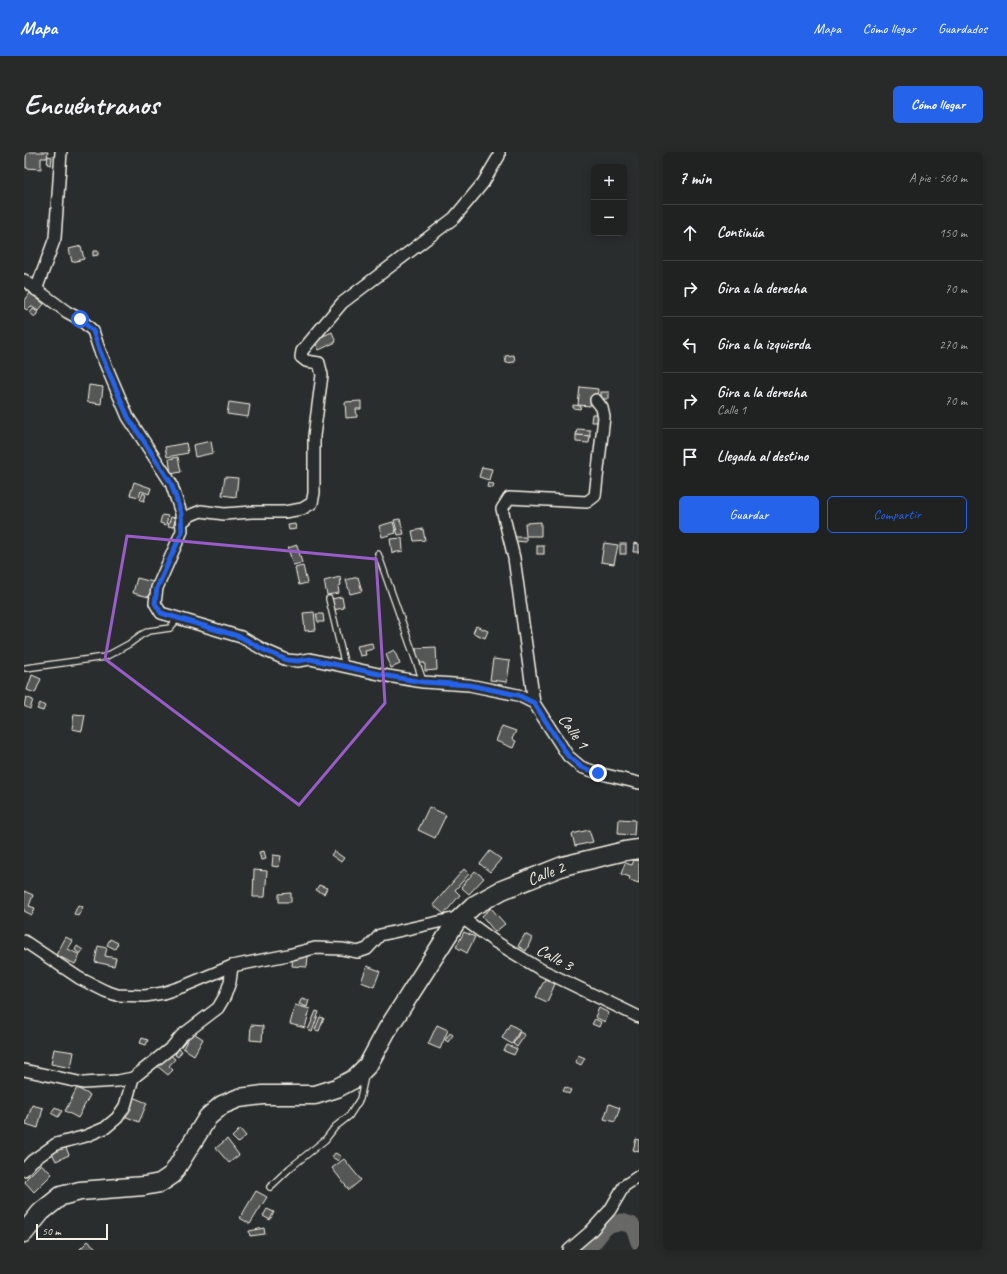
<!DOCTYPE html>
<html lang="es">
<meta charset="utf-8">
<style>
body{margin:0;font-family:Caveat,sans-serif;background:#282a2a;color:#f1f3f6}
.controls{position:absolute;right:12px;top:12px;display:grid;overflow:hidden;border-radius:6px;box-shadow:0 2px 10px #0003}
.controls button{width:36px;height:36px;display:grid;place-items:center;padding:0;border:0;border-bottom:1px solid #3d3f40;background:#202222;color:#f1f3f6;font:20px sans-serif}
.scale{position:absolute;left:12px;bottom:10px;width:72px;box-sizing:border-box;padding-left:4px;border:2px solid #f4f1e8;border-top:0;font-size:11px;line-height:14px;white-space:nowrap;color:#f4f1e8;-webkit-text-stroke:3px #2a2d2e;paint-order:stroke}
.stop{position:absolute;width:12px;height:12px;margin:-9px;border:3px solid #2563eb;border-radius:50%;background:#fff}
.stop.end{background:#2563eb;border-color:#fff;box-shadow:0 1px 4px #0008}
.list{margin:0;padding:0;list-style:none}
h2{display:flex;justify-content:space-between;align-items:center;height:52px;margin:0;padding:0 16px;font-size:17px}
h2 small{font-size:13px;font-weight:400;color:#a2a4a5}
.list li{display:grid;grid-template-columns:26px 1fr auto;gap:12px;align-items:center;box-sizing:border-box;height:56px;padding:0 16px;border-top:1px solid #3d3f40}
.list b{display:block;font-size:15px;white-space:nowrap}
.list p{margin:0;font-size:13px;white-space:nowrap;color:#a2a4a5}
.list em{font-size:13px;font-style:normal;color:#a2a4a5}
.actions{display:flex;gap:8px;padding:12px 16px}
.actions a{flex:1;padding:9px 0;border:1px solid #2563eb;border-radius:6px;text-align:center;font-size:14px;color:#2563eb}
.actions .main{background:#2563eb;color:#fff}
.icon{flex:none;width:22px;height:22px;fill:none;stroke:currentColor;stroke-width:2;stroke-linecap:round;stroke-linejoin:round}
.map{position:relative;flex:none;width:615px;height:1098px;overflow:hidden;border-radius:6px}
header{display:flex;align-items:center;gap:24px;box-sizing:border-box;height:56px;padding:0 20px;background:#2563eb;color:#fff}
header strong{font-size:19px}
nav{display:flex;gap:22px;margin-inline-start:auto;font-size:14px}
.intro{display:flex;align-items:center;justify-content:space-between;box-sizing:border-box;height:96px;padding:0 24px}
h1{margin:0;font-size:28px}
.button{padding:10px 18px;border-radius:6px;background:#2563eb;color:#fff;font-size:14px;font-weight:700}
main{display:flex;gap:24px;padding:0 24px}
aside{flex:1;background:#202222;border-radius:6px;box-shadow:0 2px 10px #0003}
.map>svg:first-child{display:block}
</style>
<header>
<strong>Mapa</strong>
<nav><a>Mapa</a><a>Cómo llegar</a><a>Guardados</a></nav>
</header>
<div class="intro"><h1>Encuéntranos</h1><a class="button">Cómo llegar</a></div>
<main>
<div class="map">
<svg width="615" height="1098" viewBox="0 0 615 1098">
<rect width="100%" height="100%" fill="#2a2d2e"/>
<filter id="ink" filterUnits="userSpaceOnUse"><feTurbulence type="fractalNoise" baseFrequency=".025" numOctaves="2"/><feDisplacementMap in="SourceGraphic" scale="8" xChannelSelector="R" yChannelSelector="G"/><feConvolveMatrix kernelMatrix="1 2 1 2 8 2 1 2 1" color-interpolation-filters="sRGB"/></filter>
<g filter="url(#ink)">
<g fill="none" stroke-linecap="round" stroke-linejoin="round">
<polyline stroke="#676866" stroke-width="17" points="563,1098 582,1074 598,1070 607,1073 611,1078 615,1090"/>
</g>
<g fill="#555756" stroke="#f4f1e8">
<polygon points="2,0 24,0 23,6 17,6 17,17 2,16"/>
<polygon points="24,4 28,5 27,13 23,12"/>
<polygon points="57,94 60,107 48,110 45,97"/>
<polygon points="69,99 74,99 74,103 69,104"/>
<polygon points="6,141 20,152 14,159 7,154 3,158 0,156 0,150"/>
<polygon points="9,157 14,160 11,165 6,161"/>
<polygon points="308,180 312,190 295,198 290,188"/>
<polygon points="490,203 491,210 482,211 481,204"/>
<polygon points="65,233 79,235 77,252 63,250"/>
<polygon points="556,235 574,237 573,245 567,245 566,254 554,253"/>
<rect x="577" y="240" width="8" height="7"/>
<polygon points="337,249 337,257 332,257 333,265 322,266 321,250"/>
<polygon points="205,250 226,253 224,265 203,262"/>
<polygon points="549,253 557,254 556,257 549,256"/>
<polygon points="568,262 577,262 577,270 567,270"/>
<polygon points="553,277 566,278 566,284 552,283"/>
<polygon points="552,283 566,284 565,291 552,290"/>
<polygon points="187,289 189,301 171,305 169,293"/>
<polygon points="162,291 164,301 143,305 141,295"/>
<polygon points="154,305 157,320 147,322 145,307"/>
<polygon points="458,315 468,317 465,328 455,325"/>
<polygon points="201,325 214,326 212,345 198,343"/>
<polygon points="110,330 127,336 125,342 117,339 115,345 106,343"/>
<polygon points="464,331 470,332 469,336 463,335"/>
<polygon points="119,341 122,343 120,349 116,348"/>
<polygon points="138,363 144,364 142,373 136,371"/>
<polygon points="147,365 152,366 149,375 144,374"/>
<polygon points="376,367 380,382 374,383 370,368"/>
<polygon points="369,370 372,381 358,385 355,374"/>
<polygon points="517,370 517,384 502,384 501,371"/>
<polygon points="271,372 272,377 265,378 264,373"/>
<polygon points="399,377 401,388 390,389 388,379"/>
<polygon points="491,385 502,385 502,390 491,389"/>
<polygon points="378,386 379,399 368,401 366,387"/>
<polygon points="580,391 594,393 590,412 577,410"/>
<polygon points="610,391 615,392 615,400 609,400"/>
<rect x="596" y="392" width="6" height="10"/>
<polygon points="273,393 278,411 269,413 264,396"/>
<rect x="513" y="394" width="7" height="8"/>
<polygon points="279,414 283,431 275,433 271,416"/>
<polygon points="316,425 317,433 314,434 315,441 303,443 300,429"/>
<polygon points="334,425 338,439 326,442 322,428"/>
<polygon points="113,426 129,430 125,445 109,441"/>
<polygon points="318,445 320,456 309,458 307,447"/>
<polygon points="290,460 292,478 281,479 279,461"/>
<polygon points="292,462 299,462 300,470 294,470"/>
<polygon points="452,474 464,479 461,486 449,481"/>
<polygon points="348,491 349,497 341,499 342,503 336,504 333,494"/>
<polygon points="412,495 413,518 401,519 401,511 393,511 392,496"/>
<polygon points="370,498 376,512 367,516 362,502"/>
<polygon points="469,507 486,509 483,530 466,528"/>
<polygon points="8,523 17,527 11,541 3,538"/>
<polygon points="2,545 9,548 6,557 0,554"/>
<polygon points="16,551 21,554 19,559 13,557"/>
<polygon points="50,562 61,563 58,579 48,577"/>
<polygon points="478,574 492,579 488,587 492,589 489,596 472,589"/>
<polygon points="405,655 422,663 411,686 394,678"/>
<polygon points="595,667 611,668 610,683 594,682"/>
<polygon points="565,678 569,690 551,694 548,682"/>
<polygon points="240,699 242,707 237,708 235,700"/>
<polygon points="310,699 320,706 317,710 307,703"/>
<polygon points="466,699 477,707 466,720 456,712"/>
<polygon points="249,703 257,704 255,715 248,714"/>
<polygon points="610,708 615,709 615,731 605,728 606,725 597,722 601,711 608,713"/>
<polygon points="440,717 445,722 431,738 436,743 420,762 409,753"/>
<polygon points="230,718 243,719 241,745 229,745"/>
<polygon points="451,719 460,726 445,742 437,735"/>
<polygon points="295,733 303,736 300,742 292,738"/>
<polygon points="0,739 9,743 5,754 11,756 8,763 0,759"/>
<polygon points="267,741 267,750 255,750 255,742"/>
<polygon points="54,753 59,755 54,764 50,762"/>
<polygon points="467,756 481,772 471,780 458,764"/>
<polygon points="440,780 451,785 443,801 432,795"/>
<polygon points="501,782 508,786 502,799 494,794"/>
<polygon points="42,785 49,789 44,797 56,803 51,812 32,803"/>
<polygon points="86,787 94,791 91,797 83,793"/>
<polygon points="53,794 59,798 56,802 51,798"/>
<polygon points="74,794 83,796 81,804 92,806 90,814 71,810"/>
<polygon points="269,803 284,804 283,815 268,814"/>
<polygon points="343,814 356,819 350,835 337,830"/>
<polygon points="521,827 531,832 523,850 512,845"/>
<polygon points="278,846 285,848 283,855 275,852"/>
<polygon points="271,853 286,857 281,876 266,872"/>
<polygon points="575,856 585,861 581,870 571,865"/>
<polygon points="292,859 295,860 288,880 284,878"/>
<polygon points="296,865 300,866 295,879 291,878"/>
<polygon points="571,867 577,870 575,875 568,872"/>
<polygon points="486,872 496,878 488,892 478,886"/>
<polygon points="227,873 239,874 238,889 226,888"/>
<polygon points="413,873 424,878 416,897 404,892"/>
<polygon points="168,880 179,887 170,903 159,896"/>
<polygon points="496,880 501,883 493,895 489,892"/>
<polygon points="426,881 429,883 424,890 421,888"/>
<polygon points="118,886 124,888 122,893 116,891"/>
<polygon points="483,893 493,897 490,903 480,899"/>
<polygon points="30,897 50,900 47,916 27,912"/>
<polygon points="154,897 158,899 154,905 151,903"/>
<polygon points="143,900 151,907 145,914 149,918 144,923 132,913"/>
<polygon points="554,903 561,906 557,913 551,910"/>
<polygon points="541,935 547,938 545,942 539,939"/>
<polygon points="53,936 66,943 54,966 41,959"/>
<polygon points="106,944 123,951 115,970 98,963"/>
<polygon points="585,952 596,956 591,970 580,967"/>
<polygon points="8,953 19,956 14,976 2,972"/>
<polygon points="31,955 38,959 34,965 27,961"/>
<polygon points="216,977 222,984 214,991 208,985"/>
<polygon points="203,987 215,1003 205,1011 192,996"/>
<polygon points="612,987 615,988 615,1000 609,998"/>
<polygon points="41,993 45,1003 32,1009 27,999"/>
<polygon points="311,1001 317,1004 314,1009 308,1005"/>
<polygon points="320,1007 337,1028 325,1038 308,1016"/>
<polygon points="17,1012 28,1022 10,1040 0,1029"/>
<polygon points="232,1039 243,1045 226,1072 216,1066"/>
<polygon points="243,1057 250,1060 246,1068 239,1064"/>
<polygon points="240,1076 241,1082 226,1084 225,1079"/>
<polygon points="64,1089 72,1096 70,1098 55,1098"/>
</g>
<g fill="none" stroke-linecap="round" stroke-linejoin="round">
<g stroke="#f4f1e8" stroke-width="8">
<g id="lane">
<polyline points="354,402 399,529"/>
<polyline points="305,447 321,514"/>
<polyline points="2,516 81,505 105,492 117,483 125,479 146,476 154,466"/>
<polyline points="246,1035 266,1016 301,988 311,975 325,964 336,947 341,924"/>
</g>
</g>
<g stroke="#f4f1e8" stroke-width="14">
<g id="street">
<polyline points="0,128 43,160 56,167 69,179 75,197 104,265 147,331 157,361 158,379 133,436 131,451 137,461 217,485 240,498 263,508 274,509 286,507 364,524 399,530 445,533 494,543 510,551"/>
<polyline points="12,138 31,86 37,0"/>
<polyline points="572,248 578,256 580,265 571,344 563,350 485,346 478,357 490,406 510,551 544,604 557,615 574,621 615,631"/>
<polyline points="158,370 167,363 177,359 200,362 228,360 260,360 278,357 288,351 290,341 290,284 298,223 295,211 282,209 277,205 278,199 318,151 430,66 459,31 475,4 475,0"/>
<polyline points="0,789 55,826 81,839 93,843 121,844 139,841 160,834 208,814 264,803 291,796 318,797 334,800 343,797 356,783 437,765 470,789 516,817 615,865"/>
<polyline points="0,918 59,931 94,929 109,926 148,895 157,884 194,856 201,844 206,830 208,814"/>
<polyline points="0,1018 8,1009 32,992 62,984 81,976 93,966 101,954 109,926"/>
<polyline points="545,1098 566,1080 586,1058 600,1034 615,1024"/>
</g>
</g>
<g stroke="#f4f1e8" stroke-width="21">
<g id="primary">
<path id="s1" d="M0,1081L17,1060L37,1044L56,1039L120,1034L136,1031L148,1023L184,965L198,953L215,946L239,943H291L313,936L330,927L344,913L363,878L432,770L449,754L478,738L539,714L601,699L615,697"/>
</g>
</g>
<use href="#lane" stroke="#2a2d2e" stroke-width="5.5"/>
<use href="#street" stroke="#2a2d2e" stroke-width="11"/>
<use href="#primary" stroke="#2a2d2e" stroke-width="18"/>
</g>
</g>
<g fill="none" stroke-linecap="round" stroke-linejoin="round" filter="url(#ink)">
<polyline stroke="#2563eb" stroke-width="5" points="56,167 69,179 75,197 104,265 147,331 157,361 158,380 133,436 131,451 137,461 217,485 240,498 263,508 274,509 286,507 364,524 399,530 445,533 494,543 510,551 544,604 557,615 574,621"/>
</g>
<path fill="none" stroke="#995dc9" stroke-width="3" stroke-linejoin="round" d="M103,384L352,407L361,551L275,653L81,507Z"/>
<g text-anchor="middle" stroke-width="3.5" stroke-linejoin="round" paint-order="stroke">
<g font-size="17" fill="#f4f1e8" stroke="#2a2d2e">
<text transform="translate(550 579) rotate(54)" y="6">Calle 1</text>
<text dy="6" stroke="none"><textPath href="#s1" startOffset="682">Calle 2</textPath></text>
<text transform="translate(531 805) rotate(28)" y="6">Calle 3</text>
</g>
</g>
</svg>
<div class="controls">
<button>+</button>
<button>−</button>
</div>
<div class="scale">50 m</div>
<div class="stop" style="left:56px;top:167px"></div>
<div class="stop end" style="left:574px;top:621px"></div>
</div>
<aside>
<h2>7 min<small>A pie · 560 m</small></h2>
<ul class="list">
<li><svg class="icon" aria-label="ahead" viewBox="0 0 24 24"><path d="M12 20V5M6 11l6-6 6 6"/></svg><div><b>Continúa</b></div><em>150 m</em></li>
<li><svg class="icon" aria-label="right" viewBox="0 0 24 24"><path d="M7 20v-9h11M14 6l5 5-5 5"/></svg><div><b>Gira a la derecha</b></div><em>70 m</em></li>
<li><svg class="icon" aria-label="left" viewBox="0 0 24 24"><path d="M17 20v-9H6M10 6l-5 5 5 5"/></svg><div><b>Gira a la izquierda</b></div><em>270 m</em></li>
<li><svg class="icon" aria-label="right" viewBox="0 0 24 24"><path d="M7 20v-9h11M14 6l5 5-5 5"/></svg><div><b>Gira a la derecha</b><p>Calle 1</p></div><em>70 m</em></li>
<li><svg class="icon" aria-label="arrive" viewBox="0 0 24 24"><path d="M6 21V4h12l-3 4 3 4H6"/></svg><div><b>Llegada al destino</b></div></li>
</ul>
<div class="actions"><a class="main">Guardar</a><a>Compartir</a></div>
</aside>
</main>
